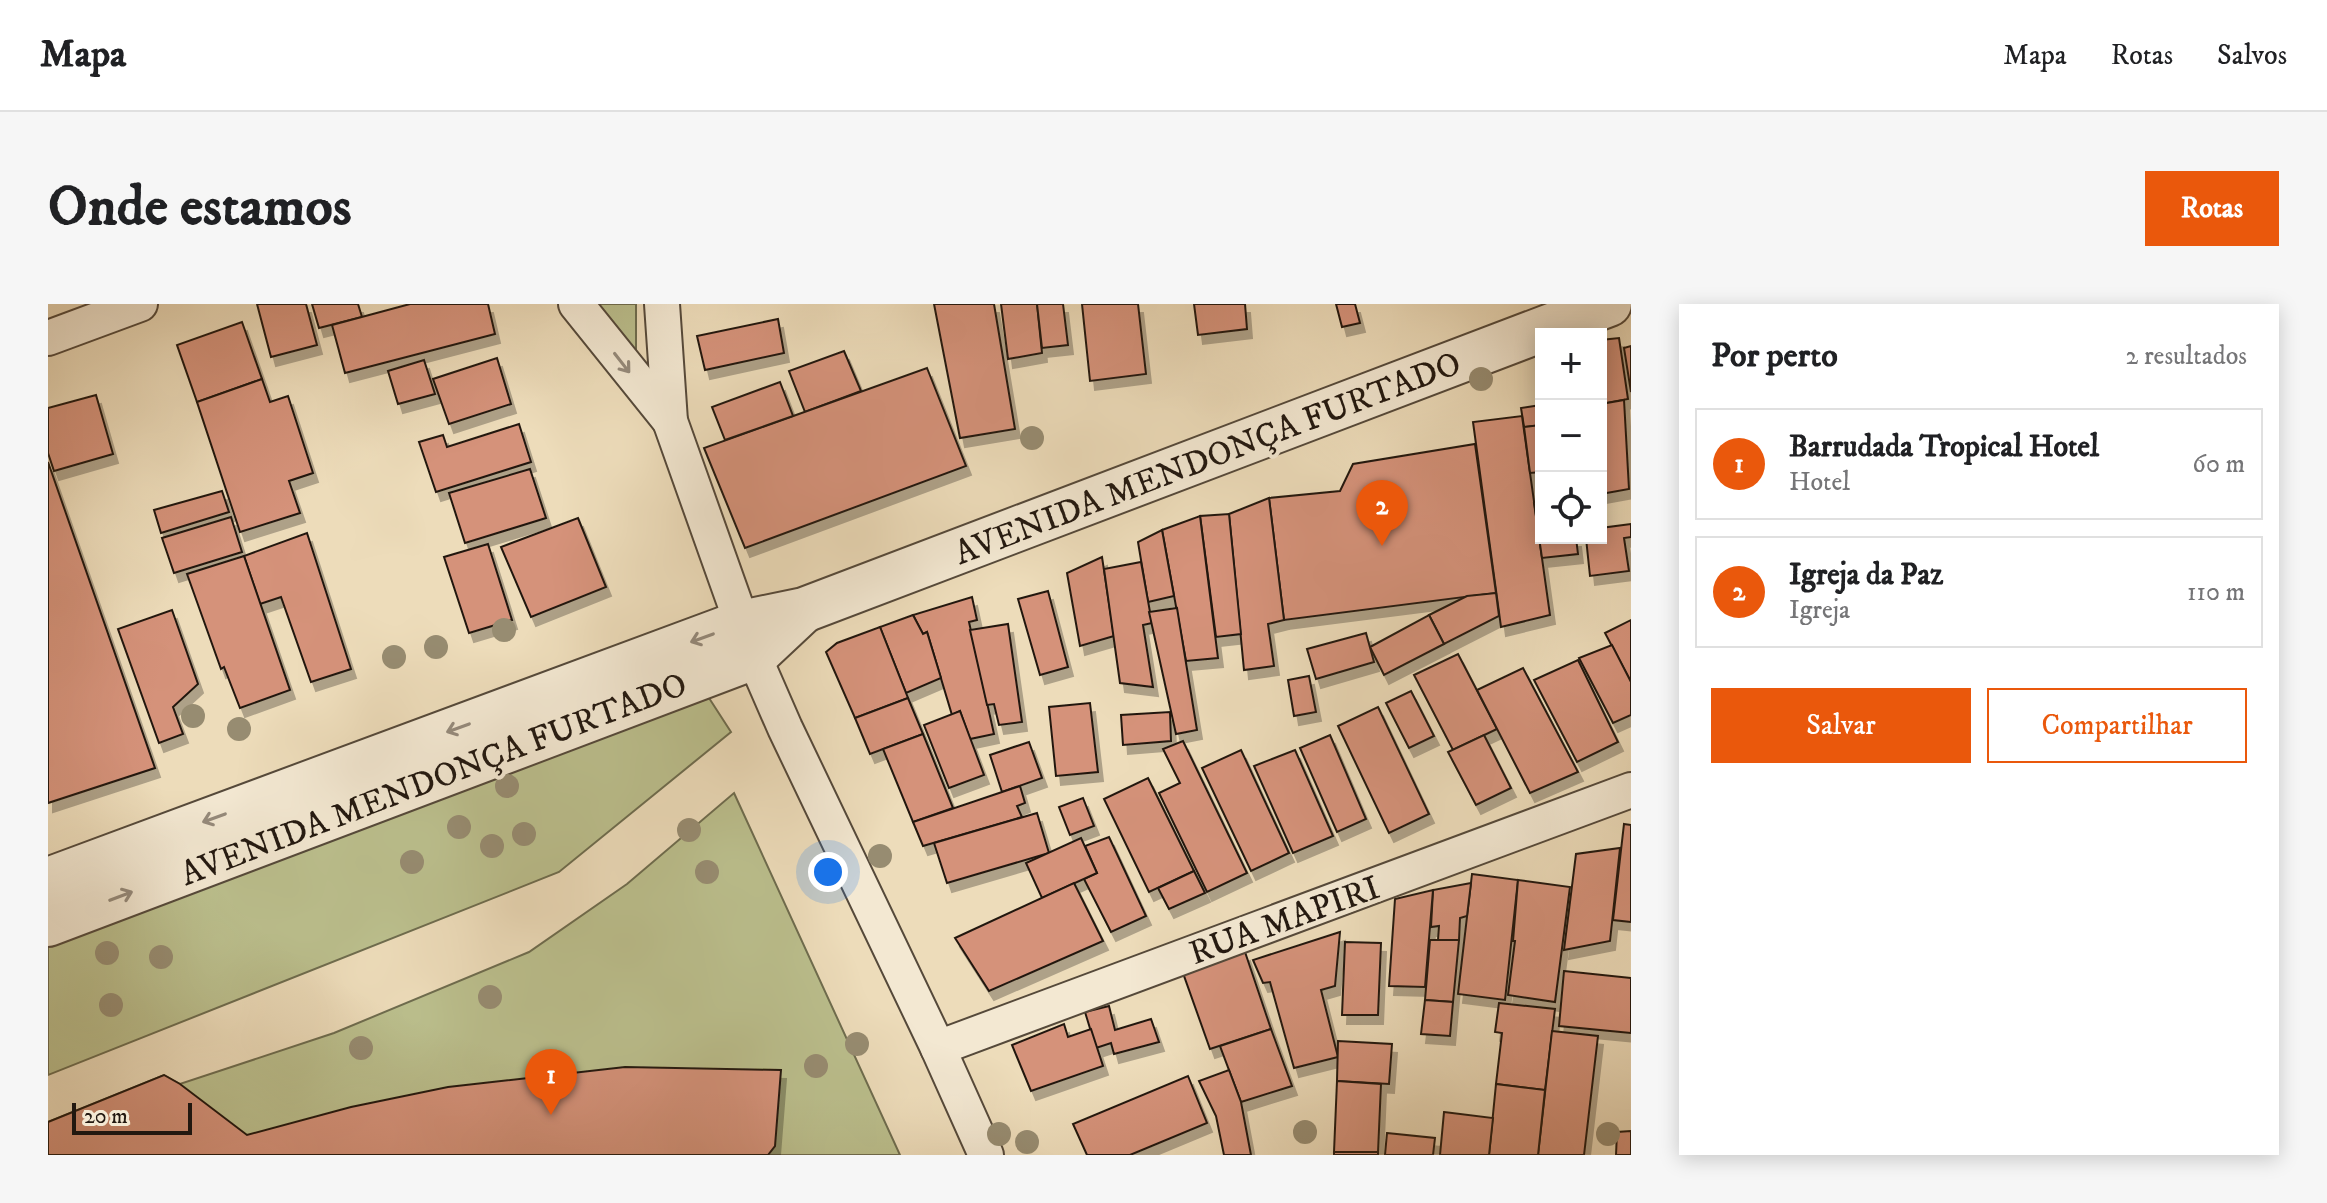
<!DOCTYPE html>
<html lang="pt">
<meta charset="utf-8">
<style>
body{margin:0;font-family:"IM FELL DW Pica",serif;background:#f6f6f6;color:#202124}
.controls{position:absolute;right:24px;top:24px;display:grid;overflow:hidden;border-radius:0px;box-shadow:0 4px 20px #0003}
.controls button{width:72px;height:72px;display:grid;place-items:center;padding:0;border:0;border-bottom:2px solid #e0e0e0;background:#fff;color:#202124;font:40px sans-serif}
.scale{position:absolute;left:24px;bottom:20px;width:120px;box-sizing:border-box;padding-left:8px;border:4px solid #221810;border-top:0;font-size:22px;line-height:28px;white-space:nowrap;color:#221810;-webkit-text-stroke:6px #f3e8d2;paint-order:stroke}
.you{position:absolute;left:780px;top:568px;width:28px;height:28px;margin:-20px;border:6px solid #fff;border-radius:50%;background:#1a73e8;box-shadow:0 0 0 12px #1a73e833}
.badge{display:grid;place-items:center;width:52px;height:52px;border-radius:50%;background:#ea580c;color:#fff;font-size:26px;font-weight:700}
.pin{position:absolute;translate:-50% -66px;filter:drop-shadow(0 2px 4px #0008)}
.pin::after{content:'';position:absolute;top:42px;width:28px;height:24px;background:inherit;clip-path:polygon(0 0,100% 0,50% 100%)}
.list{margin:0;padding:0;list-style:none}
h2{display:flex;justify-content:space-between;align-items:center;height:104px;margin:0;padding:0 32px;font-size:34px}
h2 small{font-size:26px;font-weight:400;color:#757577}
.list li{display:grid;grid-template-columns:52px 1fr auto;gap:24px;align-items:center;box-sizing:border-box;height:112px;margin:0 16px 16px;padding:0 16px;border:2px solid #e0e0e0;border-radius:0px}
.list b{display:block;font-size:30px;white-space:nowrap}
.list p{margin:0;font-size:26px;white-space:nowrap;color:#757577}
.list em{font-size:26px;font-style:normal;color:#757577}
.actions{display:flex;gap:16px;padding:24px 32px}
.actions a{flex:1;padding:18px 0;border:2px solid #ea580c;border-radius:0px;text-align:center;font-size:28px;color:#ea580c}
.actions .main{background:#ea580c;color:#fff}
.icon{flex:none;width:44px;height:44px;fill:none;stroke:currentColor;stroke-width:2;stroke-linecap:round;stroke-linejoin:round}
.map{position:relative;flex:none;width:1583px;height:851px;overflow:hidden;border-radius:0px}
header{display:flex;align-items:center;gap:48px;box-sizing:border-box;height:112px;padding:0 40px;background:#fff;border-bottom:2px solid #e0e0e0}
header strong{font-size:38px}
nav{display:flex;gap:44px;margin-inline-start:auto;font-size:28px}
.intro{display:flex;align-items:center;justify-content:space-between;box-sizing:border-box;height:192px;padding:0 48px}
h1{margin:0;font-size:56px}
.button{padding:20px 36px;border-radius:0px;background:#ea580c;color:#fff;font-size:28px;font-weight:700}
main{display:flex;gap:48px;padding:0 48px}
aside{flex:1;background:#fff;border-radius:0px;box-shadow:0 4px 20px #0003}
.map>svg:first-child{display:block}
</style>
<header>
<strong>Mapa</strong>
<nav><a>Mapa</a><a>Rotas</a><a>Salvos</a></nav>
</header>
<div class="intro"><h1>Onde estamos</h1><a class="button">Rotas</a></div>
<main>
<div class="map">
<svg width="1583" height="851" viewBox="0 0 1583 851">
<defs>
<filter id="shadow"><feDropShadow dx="5" dy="9" stdDeviation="0" flood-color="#0004"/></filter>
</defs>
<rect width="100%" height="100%" fill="#eddcba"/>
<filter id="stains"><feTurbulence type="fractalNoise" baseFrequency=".0025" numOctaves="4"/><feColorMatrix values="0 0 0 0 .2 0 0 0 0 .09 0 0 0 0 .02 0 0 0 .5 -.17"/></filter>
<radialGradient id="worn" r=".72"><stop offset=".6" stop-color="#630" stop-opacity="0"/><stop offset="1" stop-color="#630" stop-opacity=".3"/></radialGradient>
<g fill="#bbbf8d" stroke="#6e6c4e" stroke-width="2">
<polygon points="539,0 588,0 588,77"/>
<polygon points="661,394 683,428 511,568 0,771 0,640"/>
<polygon points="686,489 852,851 0,851 0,818 116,771 132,780 286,729 481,648 579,580"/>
</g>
<g fill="#d5927a" stroke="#221810" stroke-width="2" filter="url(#shadow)">
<polygon points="209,0 258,0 269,41 223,53"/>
<polygon points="264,0 310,0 314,13 271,24"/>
<polygon points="362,0 440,0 447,30 297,69 284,21"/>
<polygon points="886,0 946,0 967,125 912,134"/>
<polygon points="953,0 989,0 994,49 960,55"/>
<polygon points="989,0 1015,0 1020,41 994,44"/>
<polygon points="1034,0 1090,0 1098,70 1042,77"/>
<polygon points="1146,0 1197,0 1199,25 1150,31"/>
<polygon points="1288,0 1307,0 1312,19 1294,23"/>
<polygon points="730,15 736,49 657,66 649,32"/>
<polygon points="194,18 214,75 149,98 129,41"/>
<polygon points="1571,34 1580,95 1553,100 1553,36"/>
<polygon points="1583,42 1583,88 1576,44"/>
<polygon points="796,47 813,87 757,108 741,67"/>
<polygon points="449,54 463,100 401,120 385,75"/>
<polygon points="376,56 387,90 350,100 340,67"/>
<polygon points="879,64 918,162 697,244 656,144"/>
<polygon points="214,75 222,98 240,92 265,169 241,177 252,209 192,228 149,98"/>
<polygon points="732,78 745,112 677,136 664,103"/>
<polygon points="48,91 65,150 6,167 0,149 0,104"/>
<polygon points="1576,96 1581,185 1553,190 1553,100"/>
<polygon points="1493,101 1493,121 1476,123 1473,104"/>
<polygon points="1474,112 1502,311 1453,323 1425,118"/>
<polygon points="471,120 483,158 388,188 371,138 395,131 399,143"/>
<polygon points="1493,121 1493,168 1482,169 1476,123"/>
<polygon points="1427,140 1448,289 1236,316 1221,194 1292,187 1305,160"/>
<polygon points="0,158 107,464 0,499"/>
<polygon points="482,165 498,214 417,239 401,189"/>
<polygon points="174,187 181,208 113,229 106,206"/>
<polygon points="1221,194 1236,316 1220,320 1226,362 1196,366 1181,210"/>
<polygon points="1493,198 1493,234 1528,234 1530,250 1494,254 1486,199"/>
<polygon points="1181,210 1193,330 1168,333 1152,212"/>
<polygon points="1152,212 1170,354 1138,357 1114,226"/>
<polygon points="183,213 194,248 126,269 114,234"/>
<polygon points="530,214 558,283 483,313 453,243"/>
<polygon points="1583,220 1583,233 1576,234 1581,267 1542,272 1538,234 1553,234 1553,224"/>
<polygon points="1114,226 1126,292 1100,298 1090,238"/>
<polygon points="259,229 303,365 263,378 233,293 212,300 196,252"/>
<polygon points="440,240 464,316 421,329 396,253"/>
<polygon points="196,252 242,386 192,404 176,363 173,365 139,270"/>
<polygon points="1054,253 1066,332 1032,342 1019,269"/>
<polygon points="1093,258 1104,319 1095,321 1105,383 1072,379 1056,265"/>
<polygon points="1000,287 1020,363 992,371 970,295"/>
<polygon points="1448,289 1451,312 1396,340 1381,311 1419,292"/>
<polygon points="924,293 929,316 921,318 946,430 922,435 912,407 904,411 879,328 875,330 865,311"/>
<polygon points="1129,304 1149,426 1128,430 1101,308"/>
<polygon points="124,306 150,380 125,403 135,430 111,439 70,325"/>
<polygon points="865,311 875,330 879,328 893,374 858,389 832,323"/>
<polygon points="1381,311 1396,340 1336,371 1322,343"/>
<polygon points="1583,316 1583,378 1557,329"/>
<polygon points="960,320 974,418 951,421 946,400 939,401 922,326"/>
<polygon points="832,323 860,394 807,414 778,348 789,339"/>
<polygon points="1318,329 1326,358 1268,375 1259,345"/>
<polygon points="1564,341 1583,378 1583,411 1565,419 1531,354"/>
<polygon points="1410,350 1449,425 1405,446 1366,371"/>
<polygon points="1530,356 1570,438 1529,458 1486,376"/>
<polygon points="1475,364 1530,468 1482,489 1429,386"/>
<polygon points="1261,372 1268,408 1246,412 1240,376"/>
<polygon points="1363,387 1386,432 1361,444 1338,399"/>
<polygon points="860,394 875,430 822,450 807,414"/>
<polygon points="1042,399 1050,468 1008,472 1001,403"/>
<polygon points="1330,403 1381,510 1341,529 1290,422"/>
<polygon points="912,407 936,471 901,484 876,421"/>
<polygon points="1122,408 1123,437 1075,441 1073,411"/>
<polygon points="875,430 905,504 865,518 835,445"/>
<polygon points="1282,431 1318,515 1289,528 1252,444"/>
<polygon points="1436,431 1463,484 1428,501 1400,448"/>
<polygon points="1135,437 1199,569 1159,588 1111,489 1132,479 1115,445"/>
<polygon points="981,438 994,474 954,488 942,451"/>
<polygon points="1193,446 1241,549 1203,567 1154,464"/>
<polygon points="1247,446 1285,532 1245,549 1206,462"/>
<polygon points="1100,474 1146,567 1101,588 1056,495"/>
<polygon points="972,482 977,499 969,502 974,513 875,542 865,518"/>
<polygon points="1035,494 1046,522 1022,531 1011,503"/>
<polygon points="989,509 1001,549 899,579 886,539"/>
<polygon points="1576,520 1583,521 1583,618 1565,616"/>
<polygon points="1061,533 1098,612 1063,628 1036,575 1049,569 1037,542"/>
<polygon points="1033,534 1049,569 994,594 978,559"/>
<polygon points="1572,544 1562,637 1516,646 1528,550"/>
<polygon points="1146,567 1157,589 1121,605 1110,584"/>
<polygon points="1424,570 1470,576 1457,696 1410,690"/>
<polygon points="1470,576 1522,583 1507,698 1460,691 1467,637 1465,637"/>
<polygon points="1026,579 1055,637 941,687 907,634"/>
<polygon points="1423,579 1419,612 1412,614 1411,636 1390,636 1391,622 1383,623 1385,586"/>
<polygon points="1385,586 1377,683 1341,682 1347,595"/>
<polygon points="1292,628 1287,682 1273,686 1290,753 1246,764 1222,678 1215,679 1205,656"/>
<polygon points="1382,636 1411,636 1405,698 1377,696"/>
<polygon points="1297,638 1333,639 1330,711 1294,711"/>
<polygon points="1197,648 1223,725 1162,745 1135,669"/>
<polygon points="1516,667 1583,674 1583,729 1511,722"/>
<polygon points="1377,696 1405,698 1402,732 1373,730"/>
<polygon points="1451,699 1507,705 1497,786 1448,780 1454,729 1447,728"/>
<polygon points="1061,702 1067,726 1103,715 1111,738 1066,750 1063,739 1048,744 1037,708"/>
<polygon points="1016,720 1020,733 1043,725 1055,762 983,787 964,741"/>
<polygon points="1223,725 1244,782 1193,798 1172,742"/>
<polygon points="1504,727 1550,732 1536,851 1490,851"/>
<polygon points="1290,737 1344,740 1341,780 1289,777"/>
<polygon points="577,763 733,766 727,842 720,851 0,851 0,818 116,771 132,780 199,831 303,803 400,783"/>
<polygon points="1181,766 1193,798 1203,851 1176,851 1168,812 1151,777"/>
<polygon points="1140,772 1159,819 1082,851 1039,851 1025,820"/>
<polygon points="1289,777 1333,780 1330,848 1286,848"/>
<polygon points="1448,780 1497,786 1490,851 1441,851"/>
<polygon points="1396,808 1445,814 1441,851 1392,851"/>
<polygon points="1583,827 1583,851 1568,851 1569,828"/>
<polygon points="1339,829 1387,834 1385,851 1337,851"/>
<rect x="1286" y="848" width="44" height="3"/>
</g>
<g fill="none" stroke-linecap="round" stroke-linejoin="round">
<g stroke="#55493a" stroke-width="38">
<g id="minor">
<polyline points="528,0 622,117"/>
<polyline points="614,0 622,117 706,353 737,424 890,744 938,851"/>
<polyline points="0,34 92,0"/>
<polyline points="890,744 1583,486"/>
</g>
</g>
<g stroke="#55493a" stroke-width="48">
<g id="tertiary">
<polyline points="0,576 693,319 756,306 1561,0"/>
<polyline points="0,620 706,353 754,308"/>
</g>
</g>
<use href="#minor" stroke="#f3e8d2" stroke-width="34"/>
<use href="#tertiary" stroke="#f3e8d2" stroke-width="44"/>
</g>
<g fill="#978c71">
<circle cx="1433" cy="75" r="12"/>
<circle cx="984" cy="134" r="12"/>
<circle cx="456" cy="326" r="12"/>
<circle cx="388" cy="343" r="12"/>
<circle cx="346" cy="353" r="12"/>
<circle cx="145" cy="412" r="12"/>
<circle cx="191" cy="425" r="12"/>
<circle cx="459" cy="482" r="12"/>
<circle cx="411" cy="523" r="12"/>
<circle cx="641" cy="526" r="12"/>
<circle cx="476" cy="530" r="12"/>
<circle cx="444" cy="542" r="12"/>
<circle cx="832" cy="552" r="12"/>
<circle cx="364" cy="558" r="12"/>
<circle cx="659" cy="568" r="12"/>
<circle cx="59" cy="649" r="12"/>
<circle cx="113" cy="653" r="12"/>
<circle cx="442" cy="693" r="12"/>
<circle cx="63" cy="701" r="12"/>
<circle cx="809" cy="740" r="12"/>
<circle cx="313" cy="744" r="12"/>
<circle cx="768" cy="762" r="12"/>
<circle cx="1257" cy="828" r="12"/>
<circle cx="951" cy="830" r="12"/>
<circle cx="1560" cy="830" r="12"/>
<circle cx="979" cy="838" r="12"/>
</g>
<defs><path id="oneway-shaft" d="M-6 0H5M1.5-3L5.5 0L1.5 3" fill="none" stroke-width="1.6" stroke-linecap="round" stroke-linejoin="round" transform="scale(2)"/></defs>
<g stroke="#958a7b">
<use href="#oneway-shaft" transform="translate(574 59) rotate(52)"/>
<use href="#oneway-shaft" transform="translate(654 334) rotate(160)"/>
<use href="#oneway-shaft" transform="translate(410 424) rotate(160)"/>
<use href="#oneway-shaft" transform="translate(166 514) rotate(160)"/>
<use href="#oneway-shaft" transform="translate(73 592) rotate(-21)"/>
</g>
<g text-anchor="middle" stroke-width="8" stroke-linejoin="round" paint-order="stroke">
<g font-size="34" fill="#221810" stroke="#f3e8d2">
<text transform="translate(1159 153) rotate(-21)" y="12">AVENIDA MENDONÇA FURTADO</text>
<text transform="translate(385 474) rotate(-21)" y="12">AVENIDA MENDONÇA FURTADO</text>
<text transform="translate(1236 615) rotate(-20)" y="12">RUA MAPIRI</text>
</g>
</g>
<rect width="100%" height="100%" filter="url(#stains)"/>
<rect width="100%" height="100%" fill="url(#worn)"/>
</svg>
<div class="controls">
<button>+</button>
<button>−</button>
<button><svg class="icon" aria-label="locate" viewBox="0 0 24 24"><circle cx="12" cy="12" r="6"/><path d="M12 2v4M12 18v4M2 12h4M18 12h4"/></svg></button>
</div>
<div class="scale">20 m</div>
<div class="you"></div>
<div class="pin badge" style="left:503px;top:811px">1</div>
<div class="pin badge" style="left:1334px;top:242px">2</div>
</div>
<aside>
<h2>Por perto<small>2 resultados</small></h2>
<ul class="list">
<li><span class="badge">1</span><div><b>Barrudada Tropical Hotel</b><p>Hotel</p></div><em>60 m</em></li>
<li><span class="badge">2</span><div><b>Igreja da Paz</b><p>Igreja</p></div><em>110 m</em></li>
</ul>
<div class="actions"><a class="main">Salvar</a><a>Compartilhar</a></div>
</aside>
</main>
